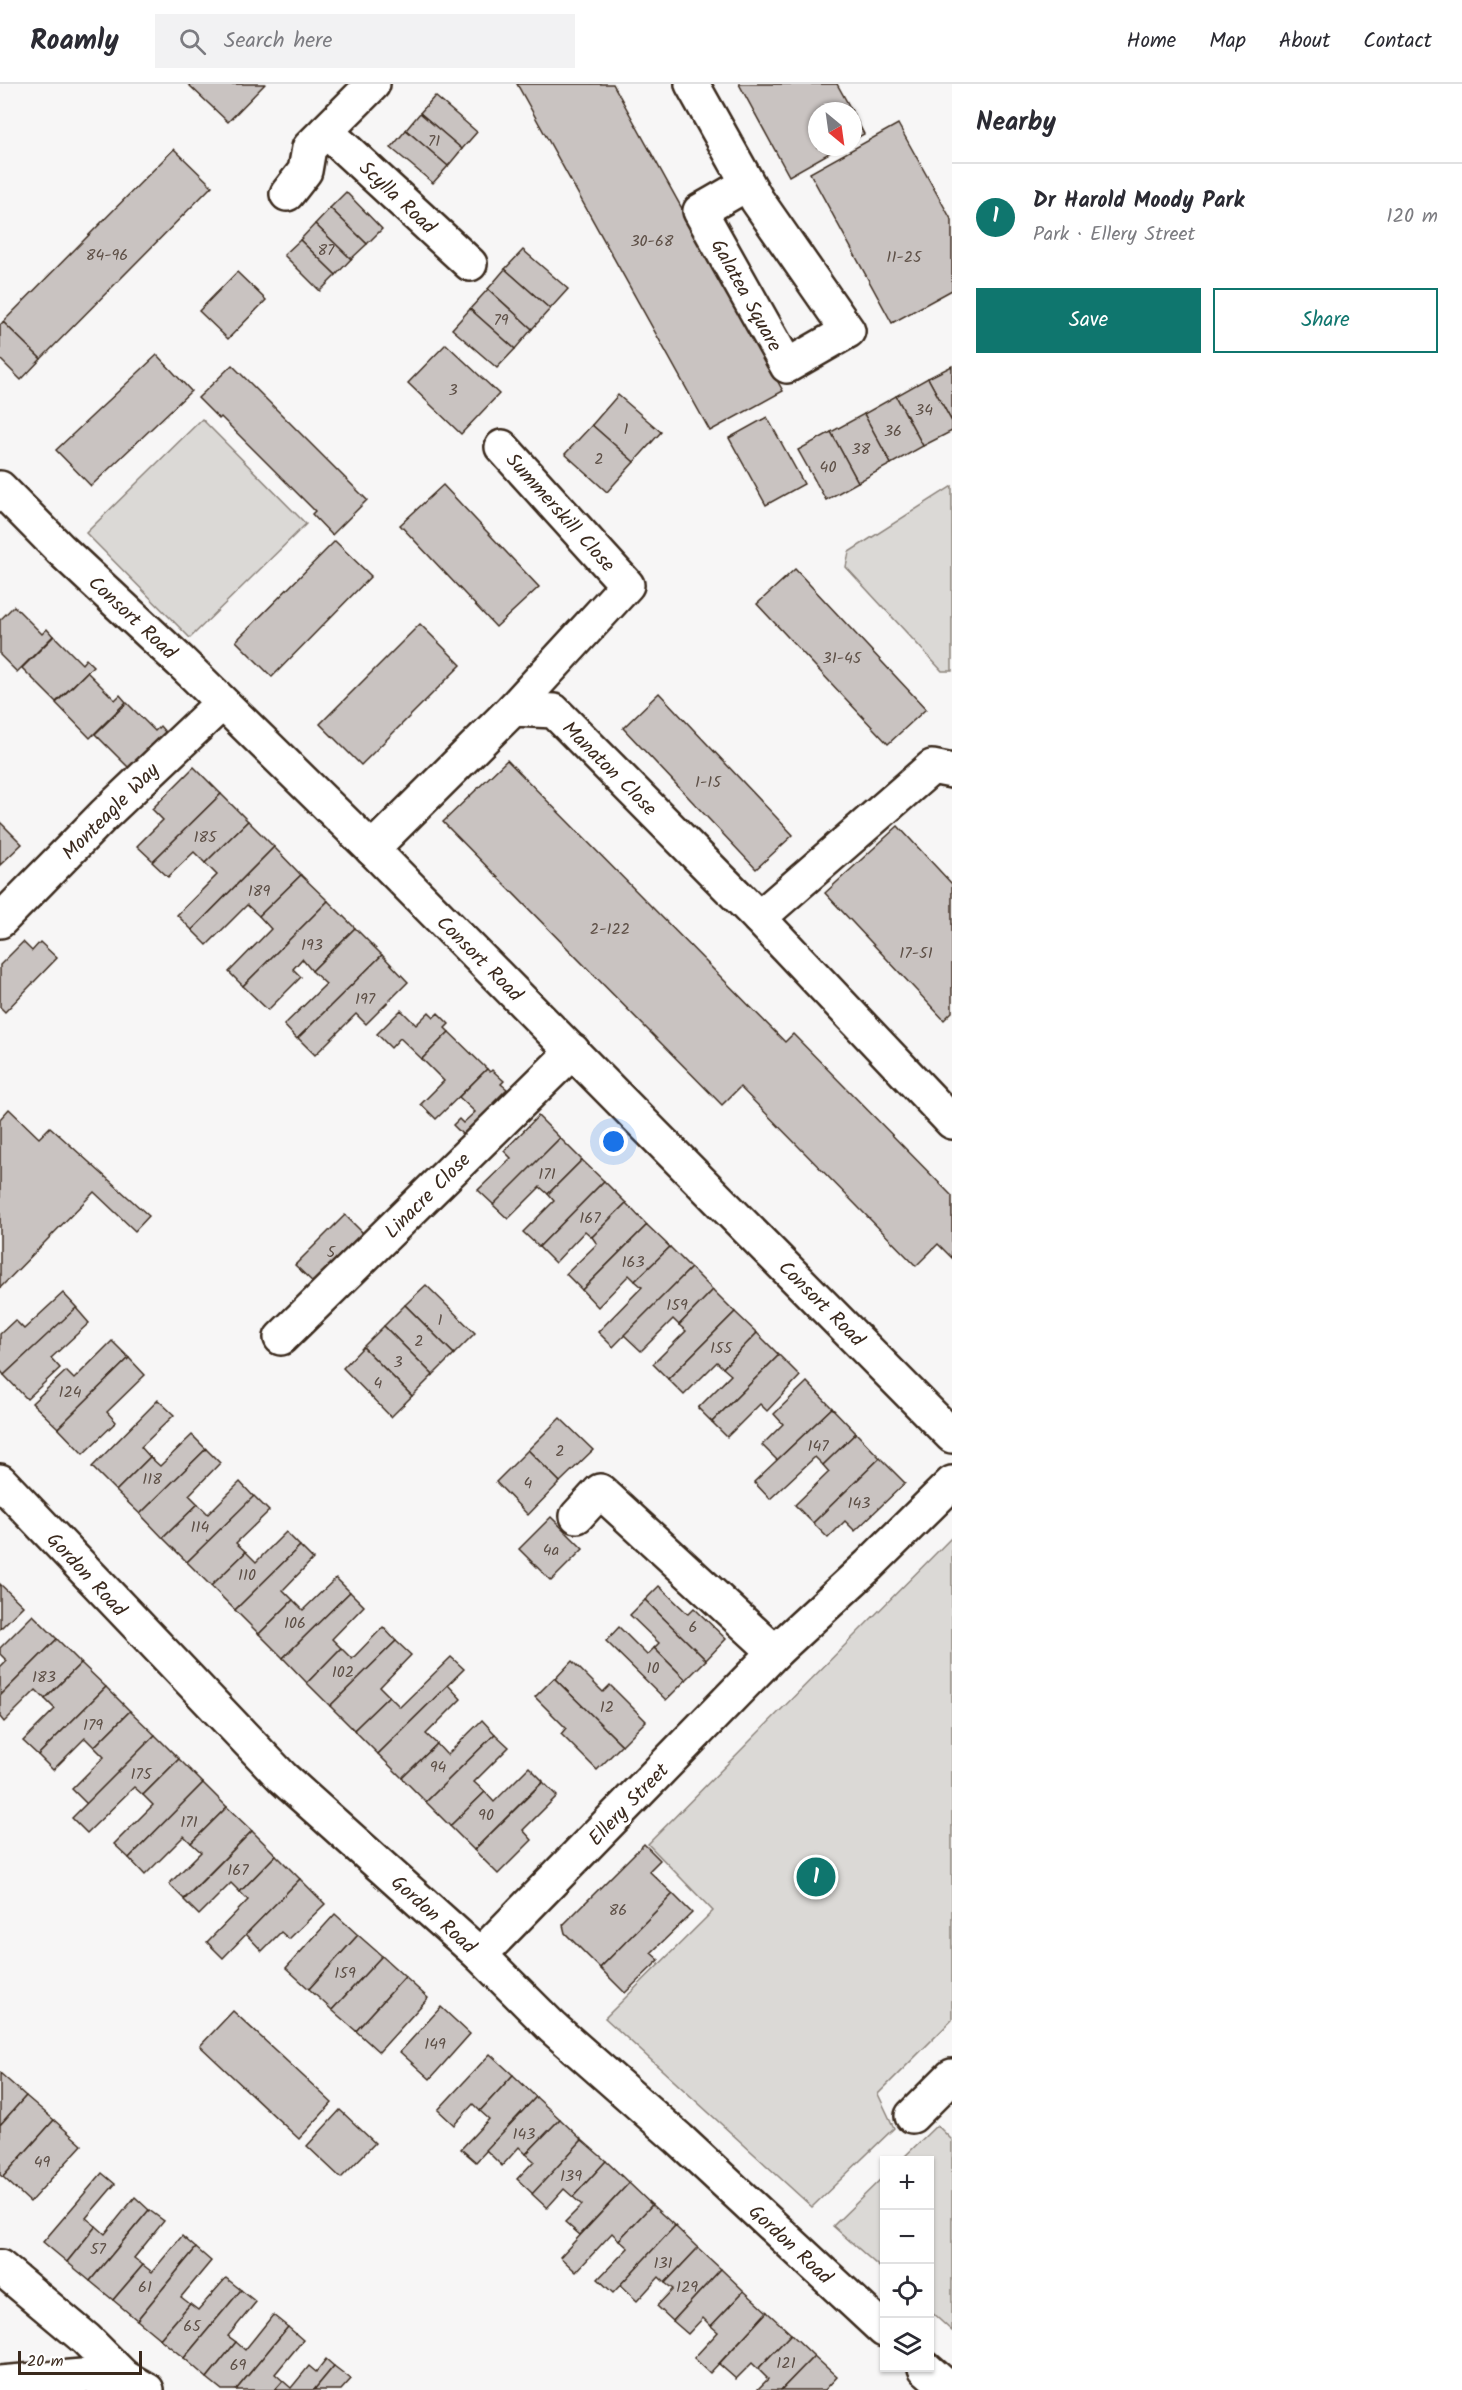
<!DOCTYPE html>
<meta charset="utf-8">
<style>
body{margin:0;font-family:Kalam,sans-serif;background:#f2f2f3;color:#2b2b33}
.controls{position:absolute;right:18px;bottom:18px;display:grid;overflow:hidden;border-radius:0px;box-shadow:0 2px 4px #0004}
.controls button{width:54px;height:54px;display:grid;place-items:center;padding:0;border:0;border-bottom:2px solid #e1e1e2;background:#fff;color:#2b2b33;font:30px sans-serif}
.compass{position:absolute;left:808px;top:18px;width:54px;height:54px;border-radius:50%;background:#fff;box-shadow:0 2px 4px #0004;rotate:151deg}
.scale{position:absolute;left:18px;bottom:15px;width:124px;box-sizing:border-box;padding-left:6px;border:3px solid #3b2a1e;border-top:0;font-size:16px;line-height:21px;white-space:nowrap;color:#3b2a1e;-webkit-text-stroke:4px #fff;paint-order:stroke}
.you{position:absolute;left:614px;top:1058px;width:21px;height:21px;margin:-15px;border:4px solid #fff;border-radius:50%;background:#1a73e8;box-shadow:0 0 0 9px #1a73e833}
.badge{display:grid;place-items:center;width:39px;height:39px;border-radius:50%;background:#0f766e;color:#fff;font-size:20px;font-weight:700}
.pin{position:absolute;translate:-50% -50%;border:3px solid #fff;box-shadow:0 2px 6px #0006}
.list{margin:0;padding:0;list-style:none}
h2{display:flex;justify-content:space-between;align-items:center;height:78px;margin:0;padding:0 24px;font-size:26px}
h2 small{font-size:20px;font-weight:400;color:#7c7c81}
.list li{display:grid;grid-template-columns:39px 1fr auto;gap:18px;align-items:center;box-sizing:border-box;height:108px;padding:0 24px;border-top:2px solid #e1e1e2}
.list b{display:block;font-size:22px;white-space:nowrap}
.list p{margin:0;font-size:20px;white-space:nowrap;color:#7c7c81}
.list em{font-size:20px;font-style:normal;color:#7c7c81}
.actions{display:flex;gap:12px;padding:18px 24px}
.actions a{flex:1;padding:14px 0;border:2px solid #0f766e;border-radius:0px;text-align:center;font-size:21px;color:#0f766e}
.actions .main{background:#0f766e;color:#fff}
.icon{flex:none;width:33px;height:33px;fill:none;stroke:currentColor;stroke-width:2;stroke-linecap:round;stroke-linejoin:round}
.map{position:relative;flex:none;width:952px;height:2306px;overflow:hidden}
header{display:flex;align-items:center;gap:36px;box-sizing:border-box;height:84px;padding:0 30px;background:#fff;border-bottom:2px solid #e1e1e2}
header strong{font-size:28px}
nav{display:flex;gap:33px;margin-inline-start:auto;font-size:21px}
.search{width:420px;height:54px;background:#f2f2f3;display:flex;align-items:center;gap:15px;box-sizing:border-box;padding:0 21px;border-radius:0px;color:#7c7c81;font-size:22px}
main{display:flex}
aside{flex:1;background:#fff}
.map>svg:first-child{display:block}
</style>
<header>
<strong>Roamly</strong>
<div class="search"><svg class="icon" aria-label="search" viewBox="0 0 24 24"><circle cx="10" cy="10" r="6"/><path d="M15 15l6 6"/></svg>Search here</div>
<nav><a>Home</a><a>Map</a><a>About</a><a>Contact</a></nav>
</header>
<main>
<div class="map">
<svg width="952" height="2306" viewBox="0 0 952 2306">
<rect width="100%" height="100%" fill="#f7f6f6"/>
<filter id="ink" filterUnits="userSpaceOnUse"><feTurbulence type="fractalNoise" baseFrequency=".0167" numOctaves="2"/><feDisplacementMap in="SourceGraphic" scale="12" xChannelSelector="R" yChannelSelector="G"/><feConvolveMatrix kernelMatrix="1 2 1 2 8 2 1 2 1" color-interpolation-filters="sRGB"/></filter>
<g filter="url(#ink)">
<g fill="#dbd9d6" stroke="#8b827a" stroke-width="1.5">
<polygon points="202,335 306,440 190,554 86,449"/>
<polygon points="952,402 952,587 942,587 846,483 849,468"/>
<polygon points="952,1453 952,1936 878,2010 894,2044 812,2123 605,1934 713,1827 648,1760"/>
<polygon points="937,2041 952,2056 952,2247 930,2227 930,2076 901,2076"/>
<polygon points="884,2092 884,2187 833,2142"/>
</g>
<g fill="#c9c3c1" stroke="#3b2a1e" stroke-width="1.5">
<polygon points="188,0 265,0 228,38"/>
<polygon points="517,0 613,0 783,307 710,347"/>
<polygon points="739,0 837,0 852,27 817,27 817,63 840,63 789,92"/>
<polygon points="435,12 477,48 462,65 420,29"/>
<polygon points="420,29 462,65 448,82 406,46"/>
<polygon points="853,29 864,50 853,56"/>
<polygon points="898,40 952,137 952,206 892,239 810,89"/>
<polygon points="406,46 448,82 433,99 391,64"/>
<polygon points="174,65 212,102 41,275 3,238"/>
<polygon points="346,108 382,145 367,160 330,124"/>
<polygon points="330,124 367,160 351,175 315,140"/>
<polygon points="315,140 351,175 336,191 300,156"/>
<polygon points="300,156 336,191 320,207 284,171"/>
<polygon points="523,166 568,205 550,225 505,185"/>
<polygon points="505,185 550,225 532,245 488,205"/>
<polygon points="237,188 266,216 228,255 199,227"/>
<polygon points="488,205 532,245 515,265 470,225"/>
<polygon points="470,225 515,265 497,284 452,245"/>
<polygon points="3,238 41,275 21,296 0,275 0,241"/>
<polygon points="446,260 499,310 461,350 408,299"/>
<polygon points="157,271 191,307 91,402 56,366"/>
<polygon points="232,281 367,416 332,451 312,430 315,427 221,333 219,335 198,314"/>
<polygon points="952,282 952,338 928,294"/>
<polygon points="928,294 952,338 952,347 923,362 896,312"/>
<polygon points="618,311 661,348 634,378 592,341"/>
<polygon points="896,312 923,362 891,380 864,330"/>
<polygon points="864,330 891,380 858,398 831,348"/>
<polygon points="767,333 804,400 766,421 729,354"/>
<polygon points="592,341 634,378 607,408 565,370"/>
<polygon points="831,348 858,398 826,416 798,366"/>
<polygon points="443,401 539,503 496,543 400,441"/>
<polygon points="335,457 371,492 272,593 236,557"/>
<polygon points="795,485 926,625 888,660 757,520"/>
<polygon points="14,522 42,550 47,545 53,552 17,588 0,571 0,536"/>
<polygon points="420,540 461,581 361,681 320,640"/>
<polygon points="54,552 82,580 86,575 93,582 56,618 22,584"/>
<polygon points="87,588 115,616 120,611 126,618 90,654 56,619"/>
<polygon points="659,609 793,751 756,785 623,644"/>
<polygon points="127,619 155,647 160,642 166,649 130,685 95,650"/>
<polygon points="507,676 785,958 793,950 952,1112 952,1174 938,1160 916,1182 740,1003 722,1021 443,738"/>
<polygon points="194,683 221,710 153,777 137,762 163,736 152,725"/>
<polygon points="221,710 248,737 205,779 194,768 168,793 152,778"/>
<polygon points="248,737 274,763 192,846 177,831 217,791 205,779"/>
<polygon points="0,738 22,760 0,781"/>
<polygon points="898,742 952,800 952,928 944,936 825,809"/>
<polygon points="274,763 301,791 259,832 247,821 207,861 192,846"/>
<polygon points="301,791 328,817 243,902 229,888 271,845 259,832"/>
<polygon points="328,817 355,844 312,887 302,875 293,885 301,893 268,926 243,902"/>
<polygon points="355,844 382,871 297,955 284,941 326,900 312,887"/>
<polygon points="23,858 32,867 40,858 57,874 5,928 0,923 0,881"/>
<polygon points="382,871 408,898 366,940 356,930 315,971 298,954"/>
<polygon points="401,926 416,941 429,928 434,933 438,929 449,940 445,944 449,948 422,975 400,954 391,964 377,950"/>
<polygon points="449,948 487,985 436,1035 421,1020 444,997 422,975"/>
<polygon points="487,985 490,988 492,986 504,997 501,1000 507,1005 493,1019 504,1032 474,1062 453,1041 459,1035 463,1039 475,1028 459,1013"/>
<polygon points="9,1025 39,1054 50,1043 149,1132 135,1147 94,1108 0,1204 0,1035"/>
<polygon points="538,1032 560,1054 494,1121 478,1106 511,1074 504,1067"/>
<polygon points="560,1054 582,1076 548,1110 540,1103 508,1135 493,1121"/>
<polygon points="582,1076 604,1097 539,1163 523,1148 554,1117 548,1110"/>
<polygon points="604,1097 626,1119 592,1153 585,1147 555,1179 539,1163"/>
<polygon points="626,1119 647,1141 582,1206 566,1190 597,1160 592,1153"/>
<polygon points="345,1131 367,1153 317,1202 295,1181"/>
<polygon points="647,1141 670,1163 635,1197 629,1191 598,1223 582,1206"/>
<polygon points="670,1163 691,1184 613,1263 598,1248 642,1203 635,1197"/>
<polygon points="691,1184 713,1206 679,1241 673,1235 641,1267 624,1251"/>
<polygon points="426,1201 475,1249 454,1270 405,1221"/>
<polygon points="713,1206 735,1228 668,1295 653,1280 686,1247 679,1241"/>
<polygon points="63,1209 77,1224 4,1291 0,1286 0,1250 15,1236 24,1245"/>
<polygon points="405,1221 454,1270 433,1291 384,1242"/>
<polygon points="76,1224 89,1239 51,1274 60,1284 27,1315 4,1291"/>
<polygon points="735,1228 757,1249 723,1284 717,1278 684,1311 668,1295"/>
<polygon points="384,1242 433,1291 412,1312 363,1263"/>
<polygon points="757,1249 779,1271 712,1338 698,1324 731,1291 723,1284"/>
<polygon points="112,1257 129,1274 58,1344 32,1319 66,1287 74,1295"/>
<polygon points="363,1263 412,1312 391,1333 343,1284"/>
<polygon points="779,1271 800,1292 767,1327 760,1320 727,1353 712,1338"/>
<polygon points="129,1274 145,1291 107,1328 116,1338 83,1370 58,1344"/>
<polygon points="807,1298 832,1324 777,1376 762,1361 783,1340 774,1330"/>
<polygon points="158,1316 174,1331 141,1363 150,1373 116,1407 92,1383"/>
<polygon points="832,1324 856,1349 823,1381 815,1373 770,1415 754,1398"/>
<polygon points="560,1334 593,1366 560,1398 528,1366"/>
<polygon points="856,1349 880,1374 813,1439 795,1421 829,1388 823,1381"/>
<polygon points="192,1351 206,1365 140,1430 116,1407 150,1373 160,1382"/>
<polygon points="206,1365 220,1379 189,1411 198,1420 163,1454 140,1430"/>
<polygon points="528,1366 560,1398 528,1431 496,1398"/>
<polygon points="880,1374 905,1399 855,1447 845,1437 828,1454 813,1439"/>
<polygon points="240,1398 254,1413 187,1478 163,1454 198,1420 208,1430"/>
<polygon points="254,1412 269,1427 236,1459 246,1468 211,1502 187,1478"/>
<polygon points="551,1433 583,1465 551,1497 519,1465"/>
<polygon points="286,1448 300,1462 235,1526 211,1502 246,1468 256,1478"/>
<polygon points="300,1462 313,1475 283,1506 293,1516 259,1550 235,1526"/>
<polygon points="336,1494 350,1508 283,1574 259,1550 293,1516 303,1526"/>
<polygon points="0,1500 23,1522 0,1545"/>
<polygon points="659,1502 688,1530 694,1524 726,1555 706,1576 645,1516"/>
<polygon points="350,1508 364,1522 332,1555 341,1564 307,1599 283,1574"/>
<polygon points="645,1516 706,1576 686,1596 654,1564 659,1559 630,1531"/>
<polygon points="33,1531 57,1555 0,1612 0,1584 7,1577 0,1570 0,1564"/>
<polygon points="383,1543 396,1557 330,1622 307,1599 341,1564 352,1575"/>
<polygon points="619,1543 647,1571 654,1564 686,1596 666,1616 606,1557"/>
<polygon points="57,1555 81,1579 45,1615 36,1606 4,1638 0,1633 0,1612"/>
<polygon points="396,1557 411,1571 380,1603 389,1612 354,1646 330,1622"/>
<polygon points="451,1573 464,1585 378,1670 354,1646 389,1612 400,1623"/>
<polygon points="572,1577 603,1608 610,1601 646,1637 622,1661 555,1595"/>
<polygon points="81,1579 106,1603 38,1671 23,1657 55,1625 45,1615"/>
<polygon points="554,1594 622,1661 597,1686 561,1650 566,1644 535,1613"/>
<polygon points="448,1601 461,1615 426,1650 437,1660 402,1694 378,1670"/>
<polygon points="106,1603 130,1627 94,1663 85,1654 53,1686 38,1671"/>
<polygon points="130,1627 155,1651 87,1720 72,1705 104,1673 94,1663"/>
<polygon points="482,1636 495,1650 426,1718 402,1694 437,1660 447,1671"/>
<polygon points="495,1650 509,1663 474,1698 485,1708 450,1742 426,1718"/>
<polygon points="155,1651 179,1675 143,1711 134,1703 87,1749 72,1734"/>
<polygon points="179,1675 203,1699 129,1774 114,1760 153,1721 143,1711"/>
<polygon points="529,1683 543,1697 474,1766 450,1742 485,1708 494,1718"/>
<polygon points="543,1698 557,1712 523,1746 532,1756 498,1790 474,1766"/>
<polygon points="203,1699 227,1723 191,1759 184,1752 145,1791 129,1774"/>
<polygon points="227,1723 252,1747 184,1815 169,1800 201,1768 191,1759"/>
<polygon points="252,1747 276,1771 240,1808 231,1799 199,1831 184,1816"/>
<polygon points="644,1760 660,1776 649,1787 673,1810 600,1884 565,1849 563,1841"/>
<polygon points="276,1771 300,1795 223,1874 207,1858 248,1816 240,1808"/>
<polygon points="300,1795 325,1820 289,1855 281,1848 262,1867 246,1850"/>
<polygon points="673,1810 692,1829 651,1869 659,1876 625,1909 600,1884"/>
<polygon points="335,1830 358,1851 309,1905 286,1884"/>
<polygon points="358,1851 382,1872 332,1926 309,1905"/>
<polygon points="382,1872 405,1893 356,1947 332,1926"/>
<polygon points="405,1893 428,1914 379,1968 356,1947"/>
<polygon points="441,1923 470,1950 430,1995 400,1968"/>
<polygon points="233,1927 332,2019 299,2055 200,1962"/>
<polygon points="490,1970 513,1991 480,2027 473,2020 454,2041 438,2026"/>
<polygon points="0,1989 26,2012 0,2041"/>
<polygon points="513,1991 536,2013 476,2078 461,2065 489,2035 480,2027"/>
<polygon points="26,2012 54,2036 3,2093 0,2091 0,2041"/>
<polygon points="536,2013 560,2035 526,2070 519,2063 502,2082 486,2066"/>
<polygon points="340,2026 375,2059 341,2094 307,2062"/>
<polygon points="560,2035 582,2056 533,2110 517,2095 534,2077 526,2070"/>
<polygon points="54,2036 82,2061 30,2118 3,2093"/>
<polygon points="582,2056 606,2077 573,2113 564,2105 547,2124 532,2110"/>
<polygon points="606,2077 629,2099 580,2151 565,2138 582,2121 573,2113"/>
<polygon points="102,2089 115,2100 86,2134 96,2142 67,2178 43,2158"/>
<polygon points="629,2099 652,2121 619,2156 612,2149 576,2188 560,2173"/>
<polygon points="135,2113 149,2126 90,2197 67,2178 96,2142 105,2150"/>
<polygon points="652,2121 675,2142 613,2209 598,2195 628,2164 619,2156"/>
<polygon points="149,2126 164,2137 134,2174 143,2181 113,2216 90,2197"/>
<polygon points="675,2142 698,2164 665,2199 659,2193 637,2217 620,2201"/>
<polygon points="182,2152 196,2164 137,2236 113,2216 143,2181 152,2188"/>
<polygon points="196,2164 211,2177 181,2213 190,2220 160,2255 137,2236"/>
<polygon points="698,2164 721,2185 673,2237 657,2222 673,2205 665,2199"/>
<polygon points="721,2185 744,2207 711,2242 703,2234 688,2250 673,2237"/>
<polygon points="226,2194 241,2206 184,2274 160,2255 190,2220 198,2226"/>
<polygon points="241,2206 256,2218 228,2252 236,2258 207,2294 184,2274"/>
<polygon points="744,2207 767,2228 710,2289 694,2274 718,2248 711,2242"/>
<polygon points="767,2228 791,2250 758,2285 752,2279 736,2295 719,2280"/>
<polygon points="273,2231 288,2243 236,2306 222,2306 207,2294 236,2258 245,2266"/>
<polygon points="288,2243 303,2256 275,2290 283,2297 275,2306 236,2306"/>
<polygon points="791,2250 814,2272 781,2306 757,2306 768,2295 758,2285"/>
<polygon points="814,2272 837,2293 825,2306 781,2306"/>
<polygon points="326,2275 334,2282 314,2306 275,2306 283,2297 291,2304 309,2282 316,2288"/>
<polygon points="334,2282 351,2295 341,2306 314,2306"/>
</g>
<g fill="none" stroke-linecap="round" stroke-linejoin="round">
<g stroke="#3b2a1e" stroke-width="38">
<g id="minor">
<polyline points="692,0 757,116 848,247 787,282 700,127 747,100"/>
<polyline points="326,47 470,180"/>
<polyline points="287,110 305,87 309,64 373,0"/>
<polyline points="502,363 627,501 513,625"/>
<polyline points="372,765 513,625 554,627 759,834 952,1038"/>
<polyline points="759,834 932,683 952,687"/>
<polyline points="0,837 104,731 222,619"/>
<polyline points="281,1254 573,967"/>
<polyline points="0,1397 283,1694 480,1871 552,1943 679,2055 884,2246"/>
<polyline points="577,1432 600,1407 775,1568"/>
<polyline points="480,1871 775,1568 869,1481 952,1399"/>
<polyline points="912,2032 952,1992"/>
<polyline points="0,2183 86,2255 124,2293 147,2306"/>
<polyline points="925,2284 950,2306"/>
<polyline points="0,2299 82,2292 124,2293"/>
</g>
</g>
<g stroke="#3b2a1e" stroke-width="38">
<polyline id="tertiary" points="0,404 60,465 181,578 372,765 952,1352"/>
</g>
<use href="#minor" stroke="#fff" stroke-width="33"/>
<use href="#tertiary" stroke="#fff" stroke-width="33"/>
</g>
</g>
<g text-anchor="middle" stroke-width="6" stroke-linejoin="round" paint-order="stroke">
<g font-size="16" fill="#5e5047">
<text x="434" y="62">71</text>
<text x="652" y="162">30-68</text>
<text x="326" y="171">87</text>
<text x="107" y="176">84-96</text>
<text x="904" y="178">11-25</text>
<text x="501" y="241">79</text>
<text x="453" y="311">3</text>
<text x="924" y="331">34</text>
<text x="626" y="350">1</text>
<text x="893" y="352">36</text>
<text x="861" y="370">38</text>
<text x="599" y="380">2</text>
<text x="828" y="388">40</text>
<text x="842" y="579">31-45</text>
<text x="708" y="703">1-15</text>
<text x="205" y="758">185</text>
<text x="259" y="812">189</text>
<text x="610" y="850">2-122</text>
<text x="312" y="866">193</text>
<text x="916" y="874">17-51</text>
<text x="365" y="920">197</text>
<text x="547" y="1095">171</text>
<text x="590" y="1139">167</text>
<text x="331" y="1173">5</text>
<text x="633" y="1183">163</text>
<text x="677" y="1226">159</text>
<text x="440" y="1241">1</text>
<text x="419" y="1262">2</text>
<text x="721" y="1269">155</text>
<text x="398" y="1283">3</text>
<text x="378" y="1304">4</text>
<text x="70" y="1313">124</text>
<text x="818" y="1367">147</text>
<text x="560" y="1372">2</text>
<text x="152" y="1400">118</text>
<text x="528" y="1404">4</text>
<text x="859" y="1424">143</text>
<text x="200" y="1448">114</text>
<text x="551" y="1471">4a</text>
<text x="247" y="1496">110</text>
<text x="295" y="1544">106</text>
<text x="693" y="1548">6</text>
<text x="653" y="1589">10</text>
<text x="343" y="1593">102</text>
<text x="44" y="1598">183</text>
<text x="607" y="1628">12</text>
<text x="93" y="1646">179</text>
<text x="438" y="1688">94</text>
<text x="141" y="1695">175</text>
<text x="486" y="1736">90</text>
<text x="189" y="1743">171</text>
<text x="238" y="1791">167</text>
<text x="618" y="1831">86</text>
<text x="345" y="1894">159</text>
<text x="435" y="1965">149</text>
<text x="524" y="2055">143</text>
<text x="42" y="2083">49</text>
<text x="571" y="2097">139</text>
<text x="98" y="2170">57</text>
<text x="663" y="2184">131</text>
<text x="145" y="2208">61</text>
<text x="687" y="2208">129</text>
<text x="192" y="2247">65</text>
<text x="786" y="2284">121</text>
<text x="238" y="2286">69</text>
</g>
<g font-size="20" fill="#3b2a1e" stroke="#fff">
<text transform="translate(398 113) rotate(43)" y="7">Scylla Road</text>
<text transform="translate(747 211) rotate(61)" y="7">Galatea Square</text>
<text transform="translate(561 428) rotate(48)" y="7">Summerskill Close</text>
<text transform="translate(133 533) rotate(43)" y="7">Consort Road</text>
<text transform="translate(610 684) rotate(45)" y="7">Manaton Close</text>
<text transform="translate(110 727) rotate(-45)" y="7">Monteagle Way</text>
<text transform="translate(480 874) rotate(45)" y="7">Consort Road</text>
<text transform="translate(427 1111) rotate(-45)" y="7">Linacre Close</text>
<text transform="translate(822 1219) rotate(45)" y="7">Consort Road</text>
<text transform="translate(87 1490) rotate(47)" y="7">Gordon Road</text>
<text transform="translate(628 1720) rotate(-46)" y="7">Ellery Street</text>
<text transform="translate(434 1830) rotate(42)" y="7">Gordon Road</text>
<text transform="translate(791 2160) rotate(43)" y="7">Gordon Road</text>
</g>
</g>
</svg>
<div class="controls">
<button>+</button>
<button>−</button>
<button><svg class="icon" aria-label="locate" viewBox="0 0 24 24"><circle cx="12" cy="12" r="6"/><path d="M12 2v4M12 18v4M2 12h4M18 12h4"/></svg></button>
<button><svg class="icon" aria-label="layers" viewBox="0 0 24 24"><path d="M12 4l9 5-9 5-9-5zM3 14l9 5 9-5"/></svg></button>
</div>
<svg class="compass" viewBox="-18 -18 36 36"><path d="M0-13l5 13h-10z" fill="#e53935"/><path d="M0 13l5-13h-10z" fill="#7c7c81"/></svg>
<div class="scale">20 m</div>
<div class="you"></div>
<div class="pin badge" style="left:816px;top:1793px">1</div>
</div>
<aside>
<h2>Nearby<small></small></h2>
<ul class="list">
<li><span class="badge">1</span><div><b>Dr Harold Moody Park</b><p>Park · Ellery Street</p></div><em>120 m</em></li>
</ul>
<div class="actions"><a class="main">Save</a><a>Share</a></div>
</aside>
</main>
